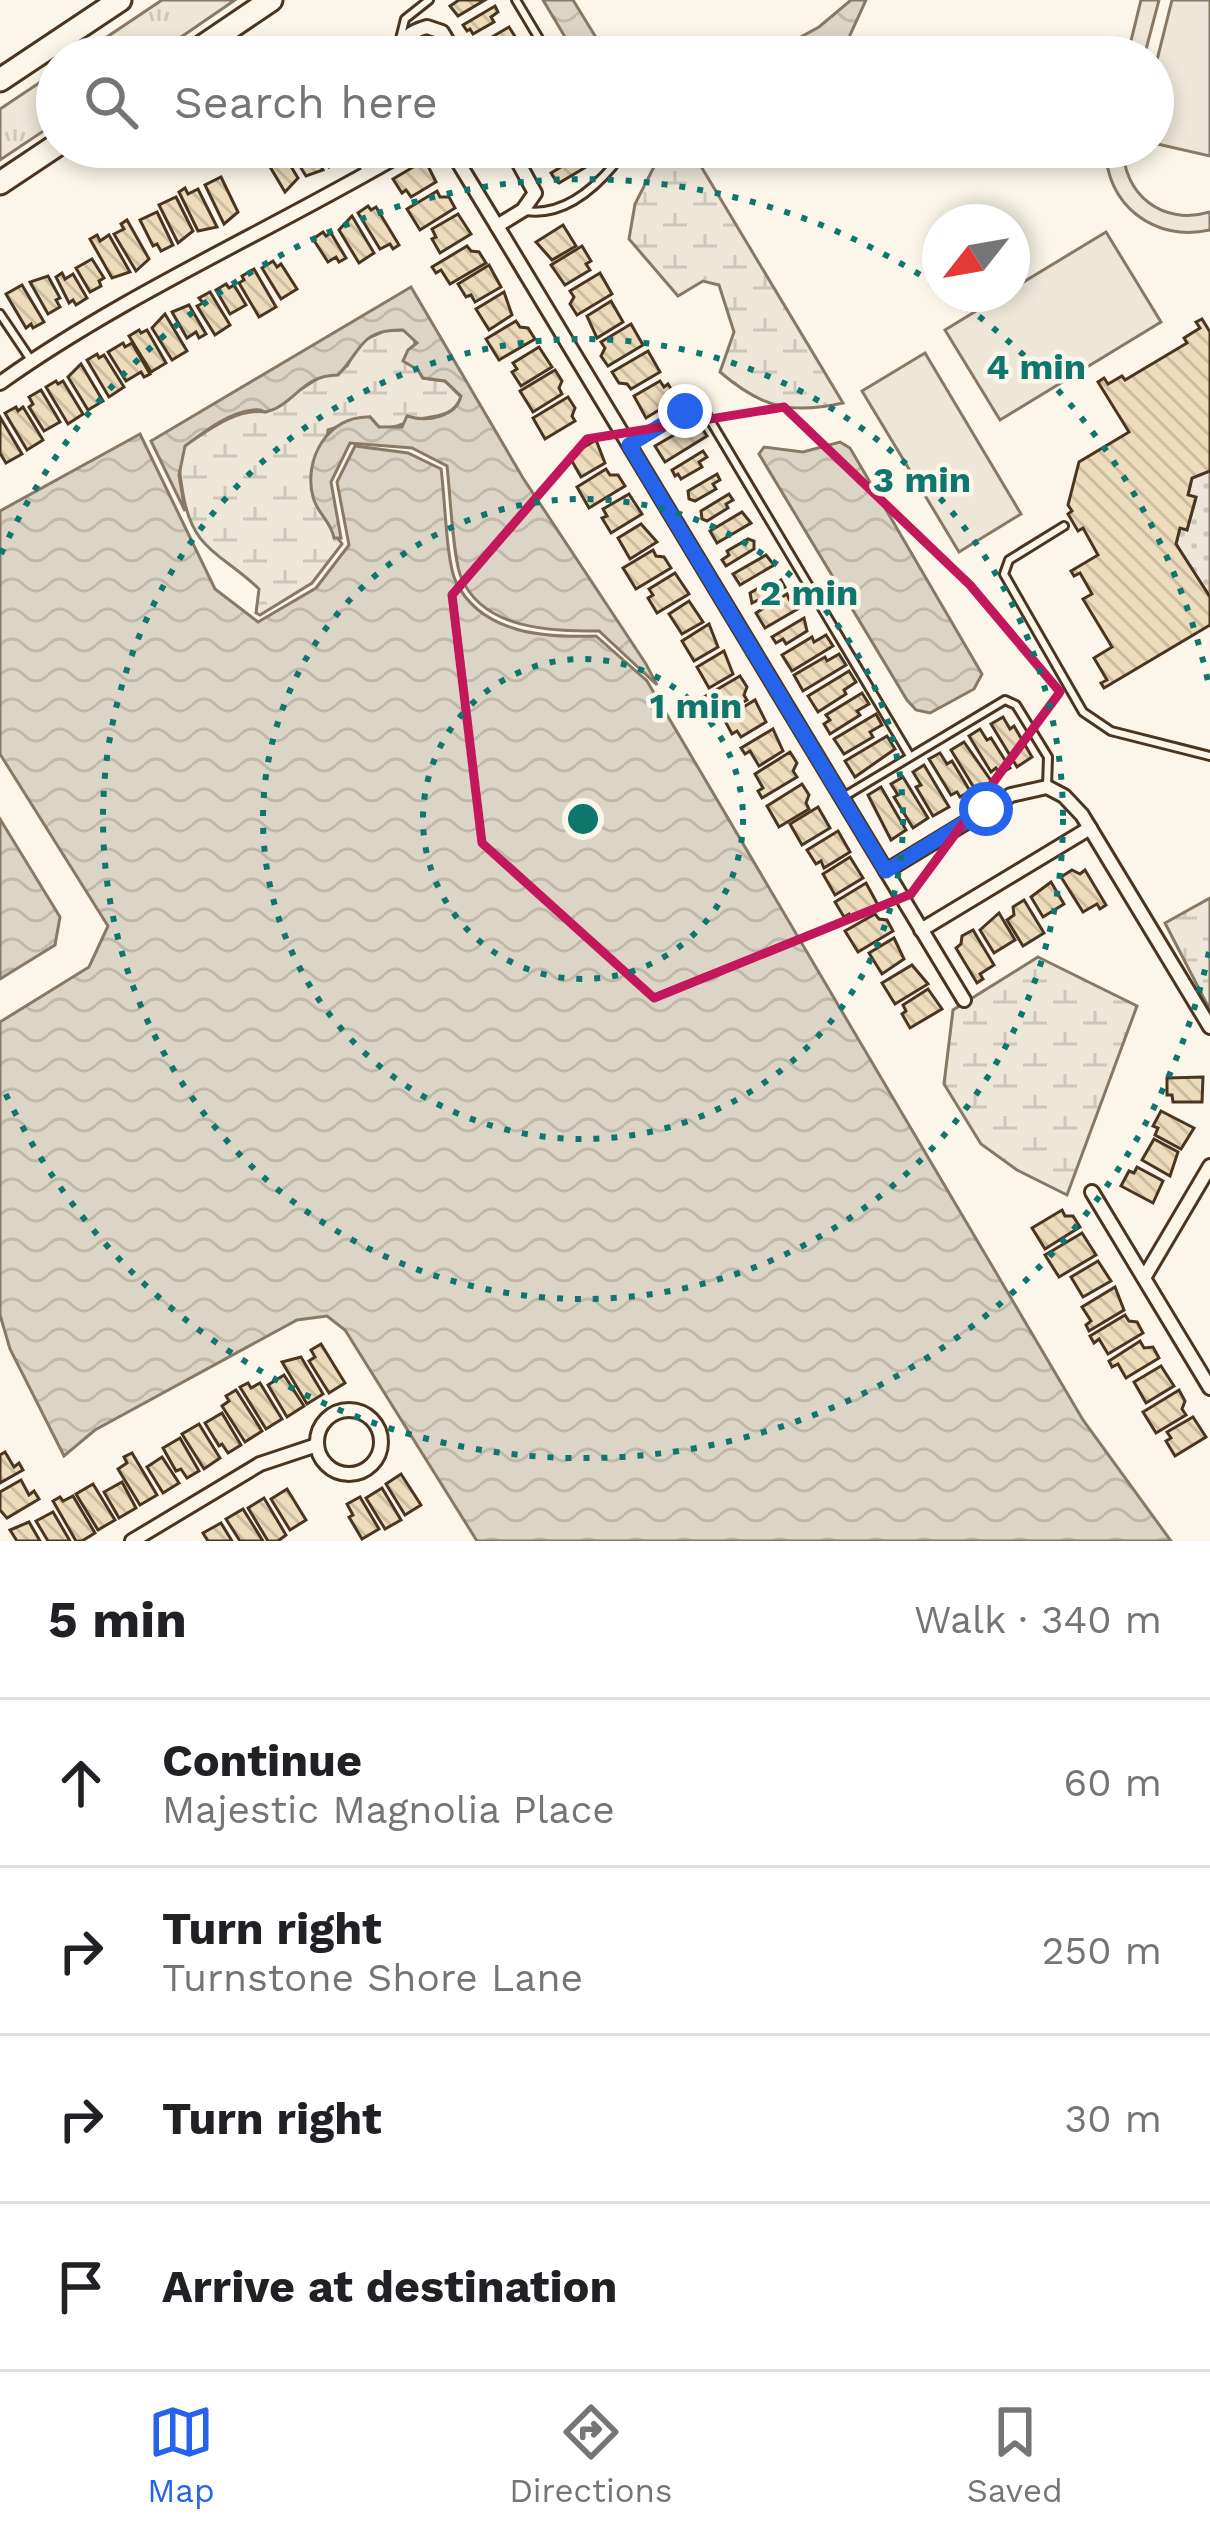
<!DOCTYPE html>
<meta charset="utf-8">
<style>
body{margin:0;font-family:"Work Sans",sans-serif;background:#f6f6f6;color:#202124}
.compass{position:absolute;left:922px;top:204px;width:108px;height:108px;border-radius:50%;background:#fff;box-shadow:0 6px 18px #0003;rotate:239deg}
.stop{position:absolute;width:36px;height:36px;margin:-27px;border:9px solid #2563eb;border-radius:50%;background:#fff}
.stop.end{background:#2563eb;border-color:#fff;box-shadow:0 3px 12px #0008}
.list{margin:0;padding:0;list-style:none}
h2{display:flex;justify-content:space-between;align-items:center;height:156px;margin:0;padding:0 48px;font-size:51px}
h2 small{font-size:39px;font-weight:400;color:#757577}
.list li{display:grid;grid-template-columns:78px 1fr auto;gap:36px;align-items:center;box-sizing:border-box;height:168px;padding:0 48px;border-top:3px solid #e0e0e0}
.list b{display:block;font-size:45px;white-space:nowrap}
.list p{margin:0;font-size:39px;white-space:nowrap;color:#757577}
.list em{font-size:39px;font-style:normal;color:#757577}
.icon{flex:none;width:66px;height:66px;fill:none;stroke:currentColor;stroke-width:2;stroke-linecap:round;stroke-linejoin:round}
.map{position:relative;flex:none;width:1210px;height:1541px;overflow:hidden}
.search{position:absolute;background:#fff;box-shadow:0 6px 18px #0003;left:36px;right:36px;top:36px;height:132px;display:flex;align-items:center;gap:30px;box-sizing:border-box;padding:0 42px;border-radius:66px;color:#757577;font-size:45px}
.sheet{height:828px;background:#fff}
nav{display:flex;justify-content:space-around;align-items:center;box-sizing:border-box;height:168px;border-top:3px solid #e0e0e0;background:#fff;font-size:33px;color:#757577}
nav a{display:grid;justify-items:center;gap:6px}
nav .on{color:#2563eb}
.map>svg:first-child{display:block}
</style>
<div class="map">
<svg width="1210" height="1541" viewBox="0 0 1210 1541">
<defs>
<pattern id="grass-tufts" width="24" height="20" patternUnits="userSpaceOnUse" patternTransform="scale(3)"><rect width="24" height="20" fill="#ede6d9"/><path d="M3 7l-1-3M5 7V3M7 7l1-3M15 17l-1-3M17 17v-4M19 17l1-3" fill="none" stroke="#cdc6ba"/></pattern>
<pattern id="wetland-marsh" width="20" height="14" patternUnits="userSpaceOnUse" patternTransform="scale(3)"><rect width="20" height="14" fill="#ede6d9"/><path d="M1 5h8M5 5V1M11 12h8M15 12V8" fill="none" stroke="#cdc6ba"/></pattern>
<pattern id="garden-dots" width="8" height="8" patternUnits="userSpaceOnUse" patternTransform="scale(3)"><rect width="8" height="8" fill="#ede6d9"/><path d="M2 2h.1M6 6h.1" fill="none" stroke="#cdc6ba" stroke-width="1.8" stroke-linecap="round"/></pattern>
<pattern id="water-waves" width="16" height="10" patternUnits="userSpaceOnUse" patternTransform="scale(3)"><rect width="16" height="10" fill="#dcd4c6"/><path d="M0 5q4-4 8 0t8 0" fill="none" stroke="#beb7aa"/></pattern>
<pattern id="building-back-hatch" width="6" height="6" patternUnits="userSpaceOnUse" patternTransform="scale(3)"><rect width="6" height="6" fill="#ecdcbc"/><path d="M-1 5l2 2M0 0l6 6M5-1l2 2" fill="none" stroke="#ccbda1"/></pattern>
</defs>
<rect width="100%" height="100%" fill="#fbf6e9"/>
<g fill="url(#grass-tufts)" stroke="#887966" stroke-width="3">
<polygon points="162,0 235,0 152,57 77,57"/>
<polygon points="57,71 57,122 0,160 0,109"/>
</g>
<g fill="url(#wetland-marsh)" stroke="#887966" stroke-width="3">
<path d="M690,148L843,403C789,415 761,407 720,372L734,332L719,285L703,281L678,296L629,239L635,204L658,159Z"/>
<path d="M387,330H403L414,336L418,370L423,378L445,381L461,397C454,416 437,416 419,419C403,422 396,430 379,427L370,417L328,430L320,511L342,544L312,583L260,615L256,613L259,589C222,553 193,552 183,494C180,475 177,464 184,446C209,430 236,408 266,412L323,375L347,366L360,342Z"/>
<polygon points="1210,898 1210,1003 1209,1008 1165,923"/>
<polygon points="1038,957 1137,1006 1067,1195 1017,1170 981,1144 944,1084 953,1010"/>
</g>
<polygon fill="url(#garden-dots)" stroke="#887966" stroke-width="3" points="1210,471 1210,597 1176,544 1180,528 1187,530 1196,498 1188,495 1192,478"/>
<g fill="#ede6d9" stroke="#887966" stroke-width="3">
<polygon points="1141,0 1159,0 1144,57 1127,57"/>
<polygon points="1172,0 1210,0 1210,156 1153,143 1153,76"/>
<path d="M1106,147H1123C1123,195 1163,226 1210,212V230C1155,243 1104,204 1106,147Z"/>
<polygon points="1106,232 1161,322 1000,420 945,330 1004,294 1012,294 1012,289"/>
<polygon points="925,353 1021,514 959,552 862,391"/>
</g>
<g fill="url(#water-waves)" stroke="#887966" stroke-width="3">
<polygon points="543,0 573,0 608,57 577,57"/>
<polygon points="851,0 866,0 840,57 764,57 819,27"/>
<path d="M411,287L523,478L646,664L657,685L599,631C551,631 483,630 461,577C453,559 450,491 447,466L412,448L350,443L331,482L341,538H334C331,521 317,513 313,497C303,459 328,415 370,417L379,427H402L407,416C426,422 456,418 461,396L445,381L423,378L418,370L403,361L408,350L417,343L403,330C359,329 362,351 338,375C303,375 295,402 272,410C256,415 269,408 253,410C229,412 203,433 185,446L179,475L185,511L151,441Z"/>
<path d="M140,434L215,589L258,622L316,588L349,545L337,482L355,446L408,453L441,469C445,495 446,562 456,582C482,634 545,638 596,636L647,681L1083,1420L1171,1541H477L345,1330L327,1316L297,1320L95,1430L64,1456L10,1349L0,1315V1022L89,967L108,926L0,754V511Z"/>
<polygon points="840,442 850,448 982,674 974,689 930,713 916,710 907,700 759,454 764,447 803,452"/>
<polygon points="0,819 60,917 55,945 0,979"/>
</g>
<g fill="url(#building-back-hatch)" stroke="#4a3520" stroke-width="3">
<polygon points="459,0 485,0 458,16 450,6"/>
<polygon points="495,6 498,12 491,17 494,22 473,34 470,29 467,31 463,25"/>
<polygon points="509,27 516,38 485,57 479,54 475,47"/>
<polygon points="279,147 298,178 285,192 263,155"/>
<polygon points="288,147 310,147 323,170 306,176"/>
<polygon points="317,147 338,147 343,154 329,167"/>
<polygon points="548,147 574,147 547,163 542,151"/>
<polygon points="584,153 591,164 559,183 556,181 551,173"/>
<polygon points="425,160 436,182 411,197 406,190 402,193 393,179"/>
<polygon points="221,177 238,212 224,224 205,185"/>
<polygon points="185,188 188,194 198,189 217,227 198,231 179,192"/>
<polygon points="437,191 440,197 449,197 455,208 420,230 407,209"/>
<polygon points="176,197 193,231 178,243 159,205"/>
<polygon points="368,206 371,210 376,207 399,245 393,249 390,244 380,249 358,213"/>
<polygon points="157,212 173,245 161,251 157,244 153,246 140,220"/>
<polygon points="458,214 471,234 440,253 432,239 436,237 432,229"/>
<polygon points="352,216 374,253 359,263 339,230"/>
<polygon points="127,220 149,259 136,271 114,234 124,229 121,224"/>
<polygon points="563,225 576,246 552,260 536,242"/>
<polygon points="323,232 326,236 331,233 346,258 339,262 336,257 328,262 313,239"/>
<polygon points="97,235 100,241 109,235 130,272 112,278 90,239"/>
<polygon points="467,246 471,251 479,252 486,263 450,284 441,270 436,273 432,267"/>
<polygon points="582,246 591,261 586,264 590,270 565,285 551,265"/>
<polygon points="92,259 104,278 99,281 101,286 90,292 76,268"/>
<polygon points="273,261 277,267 281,264 297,289 281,299 262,268"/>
<polygon points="489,265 501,287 475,302 471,295 466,297 458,284"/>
<polygon points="254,269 276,307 259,317 239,283 244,280 242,276"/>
<polygon points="62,273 65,279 73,274 87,298 76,305 73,300 69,303 56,277"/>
<polygon points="600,273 612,294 577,315 570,304 574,297 570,291"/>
<polygon points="48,276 60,298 56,300 60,307 48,314 30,282"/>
<polygon points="226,284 229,288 234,285 246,305 230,314 216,290"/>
<polygon points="22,285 44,322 33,328 31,324 26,328 6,294"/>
<polygon points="210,292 230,325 215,335 197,306 203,303 199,298"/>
<polygon points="504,292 512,315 489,330 476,309"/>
<polygon points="611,301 623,322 597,338 587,316"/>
<polygon points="189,305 206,334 199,338 196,332 187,338 172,312"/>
<polygon points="165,314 187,351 172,360 152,328"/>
<polygon points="1202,319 1210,332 1210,471 1192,478 1188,495 1196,497 1187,530 1180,528 1176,544 1210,597 1210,625 1104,688 1101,683 1107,680 1094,658 1112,647 1083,599 1092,594 1080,573 1074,576 1071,571 1098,555 1083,528 1078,531 1068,514 1072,511 1068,505 1079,462 1129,432 1098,382 1104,378 1108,384 1122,376 1125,380 1187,343 1184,338 1200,328 1196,322"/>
<polygon points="516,321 520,327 528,328 535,339 499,360 486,339"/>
<polygon points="631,324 643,345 608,366 601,356 605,348 601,342"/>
<polygon points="139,330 141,333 147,330 166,363 151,372 129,336"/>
<polygon points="123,343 125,347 132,343 150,374 144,377 141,372 126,381 108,352"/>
<polygon points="539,347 552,367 521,386 512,372 517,369 513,363"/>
<polygon points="648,351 660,372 631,389 627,384 619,383 612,372"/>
<polygon points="97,354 99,358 104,355 124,387 109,397 87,360"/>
<polygon points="81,364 103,401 88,410 68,377"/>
<polygon points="555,370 562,381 559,388 562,394 533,412 520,391"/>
<polygon points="56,381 58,384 63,381 83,414 68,424 46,387"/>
<polygon points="660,381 664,387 668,384 677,399 646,418 634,396"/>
<polygon points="41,390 60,422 44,431 29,407 33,404 29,397"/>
<polygon points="568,397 575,408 572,416 575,421 545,439 533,418"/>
<polygon points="16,407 18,411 23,407 43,440 27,450 5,413"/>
<polygon points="0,417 22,454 6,463 0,453"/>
<polygon points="700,425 707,436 665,462 655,446 686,428 688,432"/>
<polygon points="596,440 605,463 581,477 569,456"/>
<polygon points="703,451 707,457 699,462 702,467 681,479 678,474 675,476 672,470"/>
<polygon points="606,469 610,475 618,475 625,486 589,508 577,487"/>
<polygon points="717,474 720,480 713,484 716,489 695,501 689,499 688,491"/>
<polygon points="629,494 642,514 611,533 602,518 607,516 603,509"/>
<polygon points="729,494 733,500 726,504 728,508 707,521 702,519 701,511"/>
<polygon points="742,512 751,523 717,543 710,531"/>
<polygon points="641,524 657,542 630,559 618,538"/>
<polygon points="748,539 754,541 754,549 726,566 722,560 729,555 727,551"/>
<polygon points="653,550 656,556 664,557 671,568 636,589 623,568"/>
<polygon points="766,555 774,565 740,585 733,574"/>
<polygon points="675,573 689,594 657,613 648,598 653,595 649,589"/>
<polygon points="781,580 785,587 752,603 750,593 771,581 774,585"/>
<polygon points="800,591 808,603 765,628 756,613 787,594 789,599"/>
<polygon points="689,601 703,622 682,634 669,614"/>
<polygon points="804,618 807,631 786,644 783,639 776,643 772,637"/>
<polygon points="709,624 718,647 694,661 682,641"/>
<polygon points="826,635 833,646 792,671 782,655 812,637 814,642"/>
<polygon points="724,651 733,674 709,688 697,667"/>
<polygon points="839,654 846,665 803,691 794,675 825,657 827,661"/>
<polygon points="849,671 856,682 844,690 846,694 818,712 808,696"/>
<polygon points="740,676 747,687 744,695 747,700 717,718 704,697"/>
<polygon points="862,693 869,704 857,711 860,715 830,734 824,724 830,720 826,715"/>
<polygon points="755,700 766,722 741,737 737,731 732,734 724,719"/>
<polygon points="876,714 882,725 870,732 873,737 844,754 834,739"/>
<polygon points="1003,717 1010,729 1014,726 1032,757 1017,767 991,724"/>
<polygon points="773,729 783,751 759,766 750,751 745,754 741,748"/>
<polygon points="980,729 987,740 991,738 1010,768 1000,774 996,768 991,772 969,736"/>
<polygon points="887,736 895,749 855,777 845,761"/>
<polygon points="964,742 992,782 976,791 951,750"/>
<polygon points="790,752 797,763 793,771 797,777 762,798 758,791 763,788 755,774"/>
<polygon points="940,753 947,764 952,761 970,791 960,797 957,792 951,795 929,759"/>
<polygon points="924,765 949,807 933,816 916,787 921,785 913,772"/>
<polygon points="903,777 928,818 913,828 894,797 898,795 891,784"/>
<polygon points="802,784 809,795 806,803 809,809 779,827 767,806"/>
<polygon points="881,787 906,830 891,840 868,795"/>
<polygon points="818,807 830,828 802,845 790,824"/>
<polygon points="838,831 850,852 824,868 821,861 816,864 807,850"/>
<polygon points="850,857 863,878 835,895 823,874"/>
<polygon points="1072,870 1080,874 1085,870 1106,905 1100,909 1097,904 1083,912 1061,877"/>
<polygon points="1051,882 1064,904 1043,917 1031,897"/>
<polygon points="866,883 878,905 852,920 849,914 844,917 835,902"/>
<polygon points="1024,900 1044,933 1023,946 1007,920 1014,915 1013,907"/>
<polygon points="999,913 1015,940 994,953 980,930"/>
<polygon points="875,914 879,919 887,920 893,931 858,952 845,931"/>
<polygon points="973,930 994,965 980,974 983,979 977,983 956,948 961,944 962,936"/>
<polygon points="894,938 904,959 882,974 869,953"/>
<polygon points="912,965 928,984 895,1004 882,983"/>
<polygon points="928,989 942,1009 910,1028 902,1014 906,1011 903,1005"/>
<polygon points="1203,1077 1202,1102 1173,1102 1172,1095 1167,1095 1167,1078"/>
<polygon points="1161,1111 1194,1128 1181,1149 1155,1135 1158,1128 1153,1126"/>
<polygon points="1154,1139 1178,1152 1170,1176 1142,1160"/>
<polygon points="1137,1167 1163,1181 1153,1203 1121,1186 1129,1171 1134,1173"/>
<polygon points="1062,1210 1065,1216 1073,1216 1080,1227 1045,1249 1032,1228"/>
<polygon points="1082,1233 1096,1255 1059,1277 1045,1255"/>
<polygon points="1098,1261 1111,1281 1083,1297 1071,1277"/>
<polygon points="1115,1287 1124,1310 1089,1331 1086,1325 1091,1321 1082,1307"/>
<polygon points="1125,1315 1129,1321 1137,1322 1143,1333 1108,1354 1099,1339 1094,1343 1090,1336"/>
<polygon points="1140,1341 1144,1348 1153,1347 1159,1358 1126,1378 1118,1364 1112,1367 1109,1361"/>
<polygon points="321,1344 345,1383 329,1393 309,1361 315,1357 311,1350"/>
<polygon points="301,1357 323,1394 307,1404 282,1362"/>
<polygon points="1161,1366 1174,1386 1146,1403 1134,1382"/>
<polygon points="284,1375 304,1406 287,1417 268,1385"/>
<polygon points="248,1383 251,1388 260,1383 282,1419 266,1429 240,1387"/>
<polygon points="236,1390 262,1431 245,1442 222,1406 229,1401 226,1396"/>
<polygon points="1179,1390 1185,1401 1182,1409 1186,1415 1156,1433 1143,1412"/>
<polygon points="222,1413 241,1445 228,1453 222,1444 219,1446 205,1423"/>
<polygon points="1193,1417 1206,1437 1175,1456 1166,1441 1171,1438 1167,1432"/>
<polygon points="199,1424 220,1458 204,1469 182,1434"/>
<polygon points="180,1438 199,1471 187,1478 181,1469 176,1471 163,1448"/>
<polygon points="5,1452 14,1467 19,1463 23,1470 0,1483 0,1455"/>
<polygon points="132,1453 157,1495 140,1505 118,1469 127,1463 124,1457"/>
<polygon points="162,1457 179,1483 163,1493 147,1467"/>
<polygon points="401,1474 421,1505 405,1515 386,1484"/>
<polygon points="21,1480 29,1495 34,1491 39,1499 7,1518 0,1510 0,1492"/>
<polygon points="122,1482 136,1508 119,1518 104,1492"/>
<polygon points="93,1484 115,1520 98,1530 76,1494"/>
<polygon points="382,1488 401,1520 385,1529 366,1498"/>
<polygon points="287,1489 306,1520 290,1530 271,1499"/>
<polygon points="73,1496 95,1533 82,1541 76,1541 53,1501 60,1497 63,1501"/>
<polygon points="360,1497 379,1529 362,1539 349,1517 353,1515 347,1504"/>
<polygon points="264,1498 286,1535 278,1541 268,1541 248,1508"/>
<polygon points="243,1509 263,1541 240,1541 226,1519"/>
<polygon points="53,1512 70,1541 48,1541 36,1521"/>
<polygon points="29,1522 40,1541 17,1541 10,1530"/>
<polygon points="221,1523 232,1541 208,1541 203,1533"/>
</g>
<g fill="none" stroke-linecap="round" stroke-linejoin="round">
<g stroke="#4a3520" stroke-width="12">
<g id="service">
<polyline points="516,0 550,57"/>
<polyline points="399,43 405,19 429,0"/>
<polyline points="352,147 368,174"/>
<path d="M526,211C562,216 591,192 613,166L605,147"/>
<polyline points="0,314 31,360"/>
<polyline points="629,445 685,411 699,409 707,415 910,756"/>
<polyline points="1064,526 1009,560 1004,574 1083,712 1111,731 1210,756"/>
<polyline points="845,796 1005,700 1016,705 1048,757 1047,787"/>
</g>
</g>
<g stroke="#4a3520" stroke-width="18">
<g id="minor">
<path d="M398,57C397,40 412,31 427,27L442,32L457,57"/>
<polyline points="449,147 497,226 523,210 535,193 510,147"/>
<polyline points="497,226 964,1000"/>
<path d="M0,383C129,291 277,228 413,147"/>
<polyline points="886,871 1011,795 1047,787 1064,796 1082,815 1210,1027"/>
<polyline points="921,930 1090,828"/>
<polyline points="1092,1192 1210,1388"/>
<polyline points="1144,1278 1210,1166"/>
<circle cx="349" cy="1442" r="32"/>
<polyline points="132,1541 260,1464 317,1445"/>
</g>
</g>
<g stroke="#4a3520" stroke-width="27">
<g id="motorway">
<polyline points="187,57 271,0"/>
<polyline points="0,80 120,0"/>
<polyline points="0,183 57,145"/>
</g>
</g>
<use href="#service" stroke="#fbf6e9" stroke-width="6"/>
<use href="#minor" stroke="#fbf6e9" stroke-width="12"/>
<use href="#motorway" stroke="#fbf6e9" stroke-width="21"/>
</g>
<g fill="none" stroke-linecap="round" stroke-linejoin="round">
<polyline stroke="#2563eb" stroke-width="15" points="685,411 629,445 886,871 986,809"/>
</g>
<path fill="none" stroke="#c2185b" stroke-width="9" stroke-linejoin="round" d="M784,407L970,585L1060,692L911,894L654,998L482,843L452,595L587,439Z"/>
<g fill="none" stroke="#0f766e" stroke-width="6" stroke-dasharray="6 12">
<circle cx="583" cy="819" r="160"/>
<circle cx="583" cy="819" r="320"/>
<circle cx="583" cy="819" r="480"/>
<path d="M1209 952A640 640 0 0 1 1 1084M1 554A640 640 0 0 1 936 285M950 295A640 640 0 0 1 1209 686"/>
</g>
<circle cx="583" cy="819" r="18" fill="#0f766e" stroke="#fbf6e9" stroke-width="6"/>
<g font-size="36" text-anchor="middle" font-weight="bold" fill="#0f766e" stroke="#fbf6e9" stroke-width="9" stroke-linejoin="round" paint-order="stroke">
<text x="1036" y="379">4 min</text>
<text x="922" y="492">3 min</text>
<text x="809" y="605">2 min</text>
<text x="696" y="718">1 min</text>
</g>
</svg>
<svg class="compass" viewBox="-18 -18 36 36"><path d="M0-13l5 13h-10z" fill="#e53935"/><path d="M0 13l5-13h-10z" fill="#757577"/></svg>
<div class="stop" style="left:986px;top:809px"></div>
<div class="stop end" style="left:685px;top:411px"></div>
<div class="search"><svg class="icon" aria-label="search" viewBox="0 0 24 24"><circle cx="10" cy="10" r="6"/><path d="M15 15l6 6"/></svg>Search here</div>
</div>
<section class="sheet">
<h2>5 min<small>Walk · 340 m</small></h2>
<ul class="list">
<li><svg class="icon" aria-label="ahead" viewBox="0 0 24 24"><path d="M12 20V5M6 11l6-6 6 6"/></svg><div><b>Continue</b><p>Majestic Magnolia Place</p></div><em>60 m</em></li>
<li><svg class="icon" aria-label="right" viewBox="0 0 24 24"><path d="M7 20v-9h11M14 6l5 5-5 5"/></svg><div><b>Turn right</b><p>Turnstone Shore Lane</p></div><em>250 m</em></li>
<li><svg class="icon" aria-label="right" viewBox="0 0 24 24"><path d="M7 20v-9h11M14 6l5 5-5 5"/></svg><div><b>Turn right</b></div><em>30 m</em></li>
<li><svg class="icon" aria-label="arrive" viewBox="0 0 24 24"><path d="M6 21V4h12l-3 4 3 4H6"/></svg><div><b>Arrive at destination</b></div></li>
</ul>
</section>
<nav>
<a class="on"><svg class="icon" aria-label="map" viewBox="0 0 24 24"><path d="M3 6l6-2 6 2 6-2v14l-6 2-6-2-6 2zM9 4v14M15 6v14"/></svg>Map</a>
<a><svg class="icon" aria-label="directions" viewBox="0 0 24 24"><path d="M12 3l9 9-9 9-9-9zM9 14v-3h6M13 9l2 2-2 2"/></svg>Directions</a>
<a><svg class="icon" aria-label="saved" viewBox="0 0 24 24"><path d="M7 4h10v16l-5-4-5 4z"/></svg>Saved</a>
</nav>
